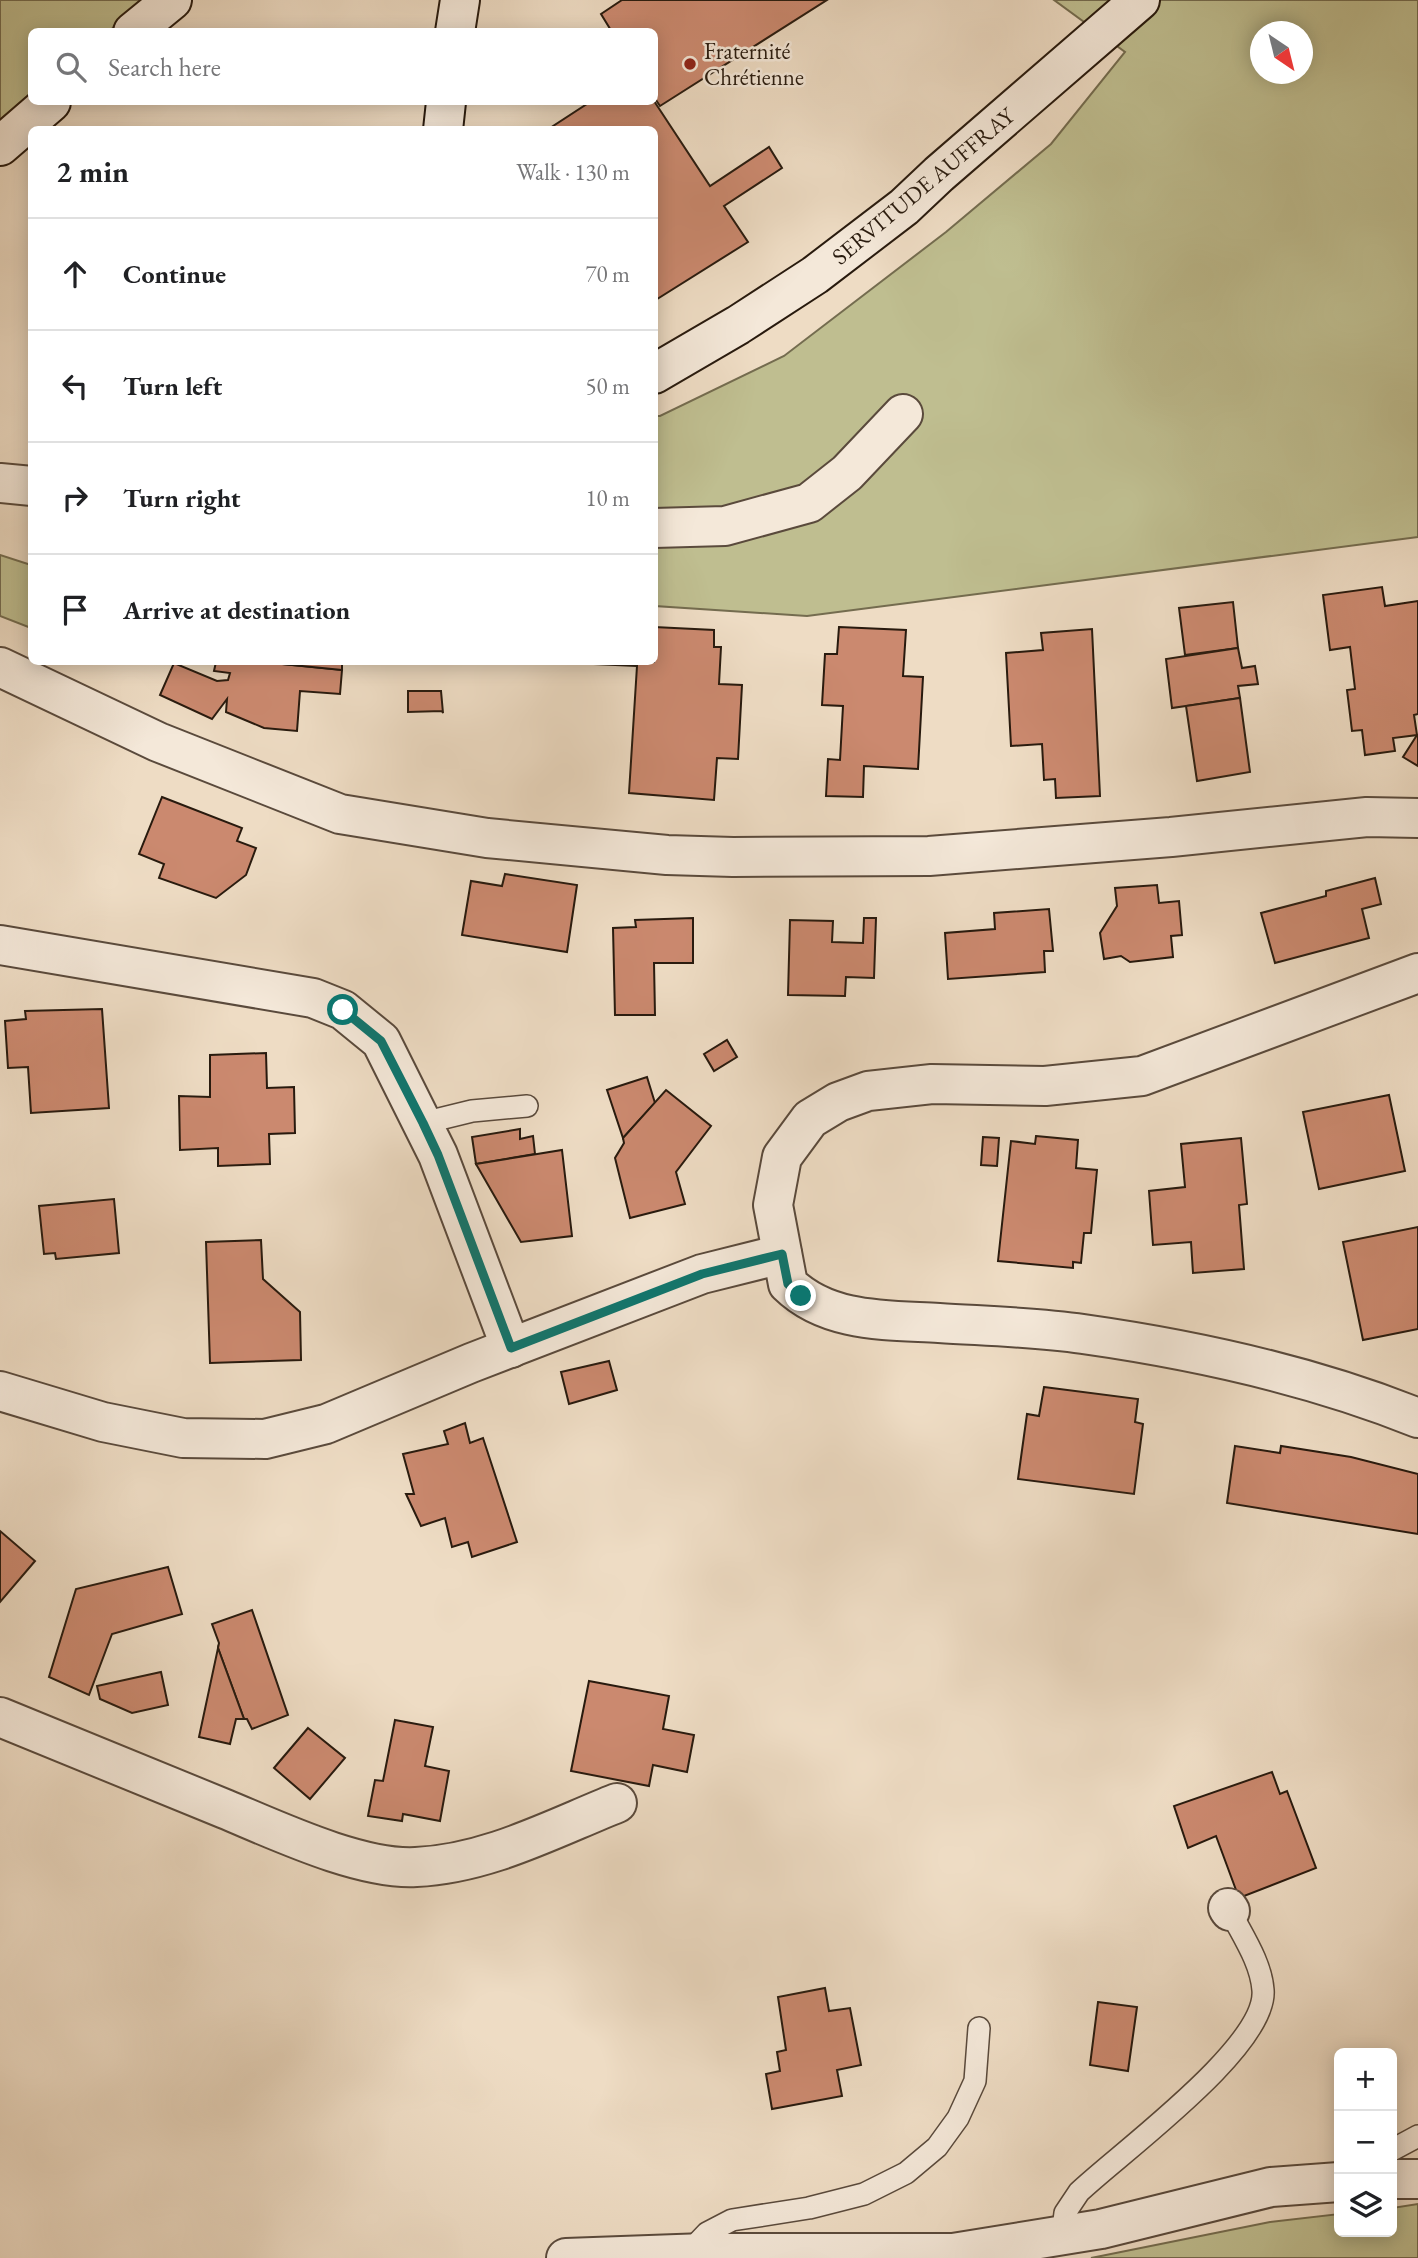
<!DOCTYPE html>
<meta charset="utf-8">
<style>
body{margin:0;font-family:"EB Garamond",serif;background:#f6f6f6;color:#202124}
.controls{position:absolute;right:21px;bottom:21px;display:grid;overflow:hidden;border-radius:10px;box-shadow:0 4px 18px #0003}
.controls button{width:63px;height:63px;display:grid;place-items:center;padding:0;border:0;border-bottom:2px solid #e0e0e0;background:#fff;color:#202124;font:35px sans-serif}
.compass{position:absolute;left:1250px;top:21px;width:63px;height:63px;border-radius:50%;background:#fff;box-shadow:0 4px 18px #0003;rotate:145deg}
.stop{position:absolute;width:21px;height:21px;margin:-16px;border:5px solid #0f766e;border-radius:50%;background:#fff}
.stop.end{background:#0f766e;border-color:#fff;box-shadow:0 2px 7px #0008}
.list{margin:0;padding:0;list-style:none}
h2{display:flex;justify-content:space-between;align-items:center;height:91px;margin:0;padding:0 28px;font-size:30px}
h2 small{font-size:23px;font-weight:400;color:#757577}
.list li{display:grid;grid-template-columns:46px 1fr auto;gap:21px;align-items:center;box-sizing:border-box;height:112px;padding:0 28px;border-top:2px solid #e0e0e0}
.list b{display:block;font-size:26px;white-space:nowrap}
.list em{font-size:23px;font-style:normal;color:#757577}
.icon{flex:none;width:38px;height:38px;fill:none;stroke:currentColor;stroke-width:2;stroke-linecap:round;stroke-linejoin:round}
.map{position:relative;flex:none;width:1418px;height:2258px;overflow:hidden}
.search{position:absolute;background:#fff;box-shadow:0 4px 18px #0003;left:28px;top:28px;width:630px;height:77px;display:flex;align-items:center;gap:18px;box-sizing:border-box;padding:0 24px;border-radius:10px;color:#757577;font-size:26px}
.panel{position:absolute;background:#fff;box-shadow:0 4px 18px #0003;left:28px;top:126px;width:630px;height:539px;border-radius:10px}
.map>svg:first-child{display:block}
</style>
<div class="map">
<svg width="1418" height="2258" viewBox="0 0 1418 2258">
<rect width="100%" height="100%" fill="#eedcc4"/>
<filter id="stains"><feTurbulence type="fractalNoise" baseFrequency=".00286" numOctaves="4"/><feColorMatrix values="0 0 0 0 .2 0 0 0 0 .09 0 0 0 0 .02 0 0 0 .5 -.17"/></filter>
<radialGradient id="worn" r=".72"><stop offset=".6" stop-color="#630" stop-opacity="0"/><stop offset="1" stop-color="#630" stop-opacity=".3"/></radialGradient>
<g fill="#bfbe90" stroke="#746c4f" stroke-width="2" fill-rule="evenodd">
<polygon points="0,0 148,0 109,31 32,32 31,94 0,120"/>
<path d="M1054,0H1418V537L807,616L655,606V416H660L784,356L946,232L1051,144L1125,52ZM1260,32H1302V74H1260Z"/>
<polygon points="0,555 31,565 31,628 0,616"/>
<polygon points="1418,2204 1418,2258 1091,2258 1270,2222 1339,2214 1339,2232 1392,2232 1392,2208"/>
</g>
<g fill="#cb896f" stroke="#281a0e" stroke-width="2">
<polygon points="622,0 827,0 660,106 654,97 654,32 612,32 601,14"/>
<polygon points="654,101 710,186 769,147 782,168 724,206 748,242 654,301 654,130 547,130 590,102"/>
<polygon points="1382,587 1385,606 1418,601 1418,714 1414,715 1417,735 1393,738 1395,751 1365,755 1362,730 1352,731 1347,690 1355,689 1350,647 1330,650 1323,595"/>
<polygon points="1233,602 1238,648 1185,655 1179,608"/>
<polygon points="654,627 714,630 714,647 721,647 719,684 742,685 738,759 717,758 714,800 629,793 637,666 595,664 596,662 654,662"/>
<polygon points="839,627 906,630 903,676 923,677 918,769 864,766 863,797 826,796 828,759 840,760 843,706 822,705 825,654 837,654"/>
<polygon points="1092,629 1100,796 1056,798 1055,779 1044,780 1042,744 1011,746 1006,653 1043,650 1041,633"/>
<polygon points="1238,648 1242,668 1255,666 1258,684 1238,686 1240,698 1172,708 1166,659"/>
<polygon points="216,662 262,662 342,670 340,694 300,691 297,731 264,728 226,712 227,699 212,719 160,695 174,663 217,681 228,680 230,673 214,671"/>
<polygon points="262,662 342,662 342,670"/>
<polygon points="408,691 441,691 443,713 442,711 408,712"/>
<polygon points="1240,698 1250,772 1197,781 1186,706"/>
<polygon points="1417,735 1418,736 1418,766 1403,757"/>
<polygon points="162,797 242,828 237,841 256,848 246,875 216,898 159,878 164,864 139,854"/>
<polygon points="505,874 577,885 567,952 462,935 471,881 502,886"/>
<polygon points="1375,878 1381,904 1362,909 1369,938 1275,963 1261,913 1326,896 1326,891"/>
<polygon points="1157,885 1159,903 1179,901 1182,935 1171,936 1173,957 1130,962 1121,956 1104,959 1100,933 1117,906 1115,888"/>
<polygon points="1049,909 1053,951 1044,951 1045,972 948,979 945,933 995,929 994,913"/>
<polygon points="693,918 693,963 654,963 655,1015 615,1015 613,928 636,927 635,920"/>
<polygon points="864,918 876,918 874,978 846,977 845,996 788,995 790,920 833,921 832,942 863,943"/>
<polygon points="102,1009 109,1108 31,1113 28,1067 8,1068 5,1021 26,1019 25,1011"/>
<polygon points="727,1040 737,1057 714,1071 704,1054"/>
<polygon points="266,1053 267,1088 294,1087 295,1133 269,1134 270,1164 218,1166 218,1148 180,1150 179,1096 210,1097 210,1055"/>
<polygon points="647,1077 655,1103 623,1138 607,1090"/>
<polygon points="666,1090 711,1126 676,1172 685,1204 630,1218 615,1158 624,1143 623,1138"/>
<polygon points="1389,1095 1405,1171 1319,1189 1303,1112"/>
<polygon points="520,1129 520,1139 533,1136 535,1154 476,1164 472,1137"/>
<polygon points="1036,1136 1078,1140 1076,1168 1097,1170 1091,1233 1084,1233 1081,1263 1073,1262 1073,1268 998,1261 1011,1141 1035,1144"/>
<polygon points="983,1137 999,1138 997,1166 981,1165"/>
<polygon points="1241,1138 1247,1204 1239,1205 1244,1269 1193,1273 1191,1242 1153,1245 1149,1191 1185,1187 1181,1144"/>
<polygon points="562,1150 572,1236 521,1242 476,1164"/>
<polygon points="114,1199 119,1253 56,1259 55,1253 44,1254 39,1206"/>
<polygon points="1418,1227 1418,1329 1363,1340 1343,1242"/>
<polygon points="261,1240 263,1279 300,1312 301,1360 210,1363 206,1242"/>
<polygon points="609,1361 617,1390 569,1404 561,1372"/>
<polygon points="1044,1387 1138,1399 1135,1422 1143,1424 1134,1494 1018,1479 1027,1414 1039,1416"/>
<polygon points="465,1423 470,1443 483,1438 517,1542 472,1557 468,1542 452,1547 445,1518 421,1526 406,1494 414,1494 403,1454 448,1444 444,1431"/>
<polygon points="1235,1446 1280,1453 1281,1446 1351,1457 1418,1474 1418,1534 1227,1503"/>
<polygon points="0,1531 35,1561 0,1602"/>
<polygon points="168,1567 182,1614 112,1634 89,1695 49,1677 76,1589"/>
<polygon points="252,1610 288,1715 252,1729 247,1719 244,1719 218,1648 219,1643 212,1624"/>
<polygon points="218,1648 244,1719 236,1719 230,1744 199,1737"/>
<polygon points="161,1672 168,1705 132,1713 100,1699 97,1686"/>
<polygon points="589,1681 669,1696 663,1729 694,1735 687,1772 653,1765 649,1786 571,1771"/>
<polygon points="395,1720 433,1727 425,1766 449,1771 440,1821 403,1814 402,1821 368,1816 375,1780 383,1781"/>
<polygon points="308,1728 345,1758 310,1799 274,1768"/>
<polygon points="1272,1772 1280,1794 1287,1791 1316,1868 1239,1898 1216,1836 1188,1848 1174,1806"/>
<polygon points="825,1988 829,2011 850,2008 861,2065 837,2070 842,2096 772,2109 766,2074 780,2071 777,2052 786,2050 778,1997"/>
<polygon points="1098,2002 1137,2007 1128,2071 1090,2065"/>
</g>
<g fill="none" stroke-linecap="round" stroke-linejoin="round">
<g stroke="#5a4a3c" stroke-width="24">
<g id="lane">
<polyline points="423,1123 472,1111 527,1106"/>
<polyline points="1392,2150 1418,2136"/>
<path d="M1062,2236L1065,2213L1079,2192C1120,2153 1268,2046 1263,1990C1261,1962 1242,1935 1230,1911"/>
<polyline points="688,2253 707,2233 732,2220 809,2208 864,2194 906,2173 937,2147 958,2118 975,2081 979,2028"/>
</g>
</g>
<g stroke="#5a4a3c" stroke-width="42">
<g id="street">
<polyline points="0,483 32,486"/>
<polyline points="654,528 725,526 809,503 847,473 903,414"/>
<polyline points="0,667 158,742 340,814 487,838 667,855 733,857 929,856 1171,837 1367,817 1418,818"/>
<polyline points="0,945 313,998 343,1010 381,1041 438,1155 511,1348"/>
<path d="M1418,973L1142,1076L1045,1086L932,1084L868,1091L838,1102L810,1119L782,1157L773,1205L788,1284C828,1323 887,1320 939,1323C986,1326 1035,1327 1083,1334C1196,1350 1311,1375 1418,1418"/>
<polyline points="0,1391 103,1422 183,1438 265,1439 326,1424 471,1363 702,1274 782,1254"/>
<path d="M0,1717C75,1747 150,1778 225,1809C278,1831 360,1870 416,1867C487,1864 552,1829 617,1803"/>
<polyline points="1228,1908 1230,1911"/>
<polyline points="1392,2179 1418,2179"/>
<polyline points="566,2258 705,2253 953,2253 1101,2229 1271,2187 1339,2182"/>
</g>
</g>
<g stroke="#281a0e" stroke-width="42">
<g id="secondary">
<polyline points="133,32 172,0"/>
<polyline points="455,32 460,0"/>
<polyline points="443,130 446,102"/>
<polyline points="0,146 51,102"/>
<polyline points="654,374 738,325 815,275 904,207 939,174 1140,0"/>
</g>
</g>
<use href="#lane" stroke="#f4e8d9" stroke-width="21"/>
<use href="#street" stroke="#f4e8d9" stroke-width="38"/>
<use href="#secondary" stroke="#f4e8d9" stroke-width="38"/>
</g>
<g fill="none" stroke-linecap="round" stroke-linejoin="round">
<polyline stroke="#0f766e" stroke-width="9" points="343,1010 381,1041 423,1123 438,1155 511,1348 702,1274 782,1254 788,1284 801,1296"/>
</g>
<circle fill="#8f2418" stroke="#f4e8d9" stroke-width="2.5" cx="690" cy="64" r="7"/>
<g text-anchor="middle" stroke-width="5" stroke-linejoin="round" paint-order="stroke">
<g font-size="23" fill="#281a0e" stroke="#f4e8d9" text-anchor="start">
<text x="704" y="59">Fraternité<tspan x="704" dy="26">Chrétienne</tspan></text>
</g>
<g font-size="23" fill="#281a0e" stroke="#f4e8d9">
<text transform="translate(923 186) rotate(-40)" y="8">SERVITUDE AUFFRAY</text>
</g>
</g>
<rect width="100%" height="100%" filter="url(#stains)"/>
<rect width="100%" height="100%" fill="url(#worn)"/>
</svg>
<div class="controls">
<button>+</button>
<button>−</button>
<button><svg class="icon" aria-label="layers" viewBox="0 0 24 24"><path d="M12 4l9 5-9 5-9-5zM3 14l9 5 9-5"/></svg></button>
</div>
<svg class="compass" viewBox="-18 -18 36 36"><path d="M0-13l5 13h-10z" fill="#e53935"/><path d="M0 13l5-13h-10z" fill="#757577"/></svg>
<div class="stop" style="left:343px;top:1010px"></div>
<div class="stop end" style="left:801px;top:1296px"></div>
<div class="search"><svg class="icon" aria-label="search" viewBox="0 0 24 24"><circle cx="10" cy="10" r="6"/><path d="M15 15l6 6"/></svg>Search here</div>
<section class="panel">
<h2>2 min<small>Walk · 130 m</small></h2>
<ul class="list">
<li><svg class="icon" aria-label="ahead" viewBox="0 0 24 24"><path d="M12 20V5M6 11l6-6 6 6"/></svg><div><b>Continue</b></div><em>70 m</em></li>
<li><svg class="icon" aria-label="left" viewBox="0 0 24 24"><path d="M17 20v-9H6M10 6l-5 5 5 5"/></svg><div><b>Turn left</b></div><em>50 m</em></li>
<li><svg class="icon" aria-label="right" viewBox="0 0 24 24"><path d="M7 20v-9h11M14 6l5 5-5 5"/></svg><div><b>Turn right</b></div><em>10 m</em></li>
<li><svg class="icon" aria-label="arrive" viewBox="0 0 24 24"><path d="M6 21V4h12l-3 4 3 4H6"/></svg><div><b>Arrive at destination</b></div></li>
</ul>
</section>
</div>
